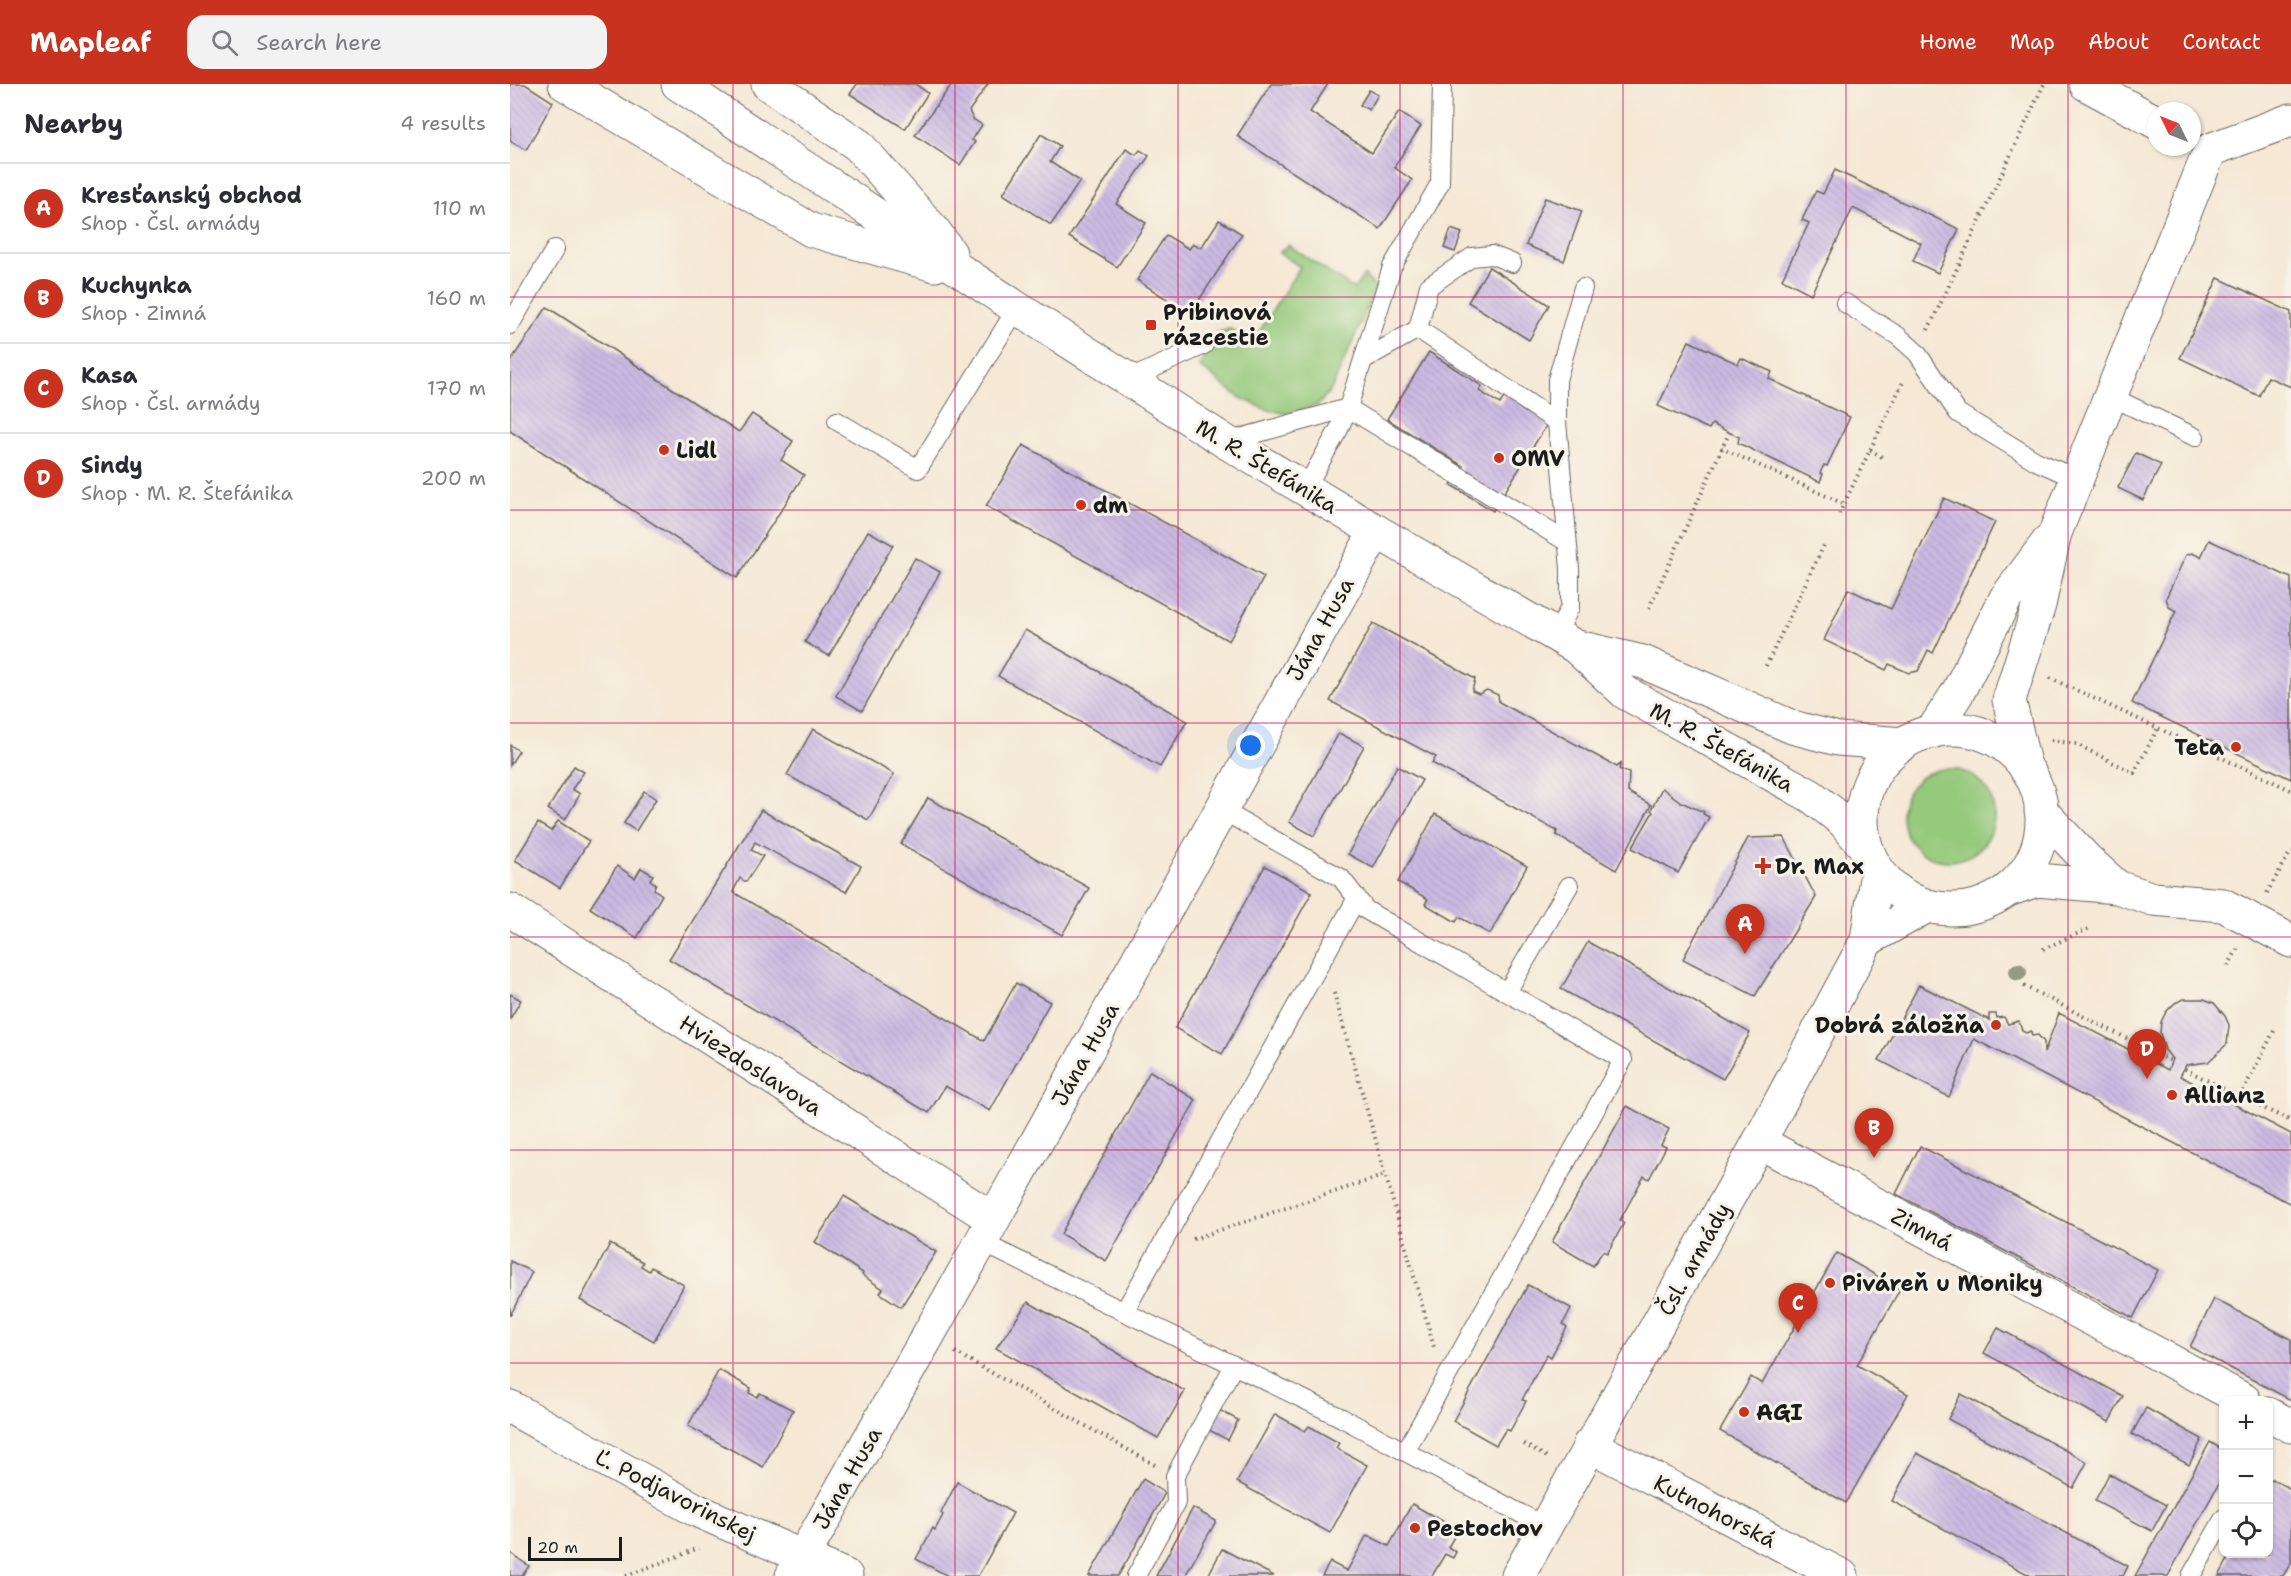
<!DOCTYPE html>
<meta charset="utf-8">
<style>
body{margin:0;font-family:"Shantell Sans",sans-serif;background:#f2f2f3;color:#2b2b33}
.controls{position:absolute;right:18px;bottom:18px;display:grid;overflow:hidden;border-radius:12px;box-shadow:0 2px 4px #0004}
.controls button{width:54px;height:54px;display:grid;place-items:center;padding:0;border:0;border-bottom:2px solid #e1e1e2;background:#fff;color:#2b2b33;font:30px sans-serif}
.compass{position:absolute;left:1637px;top:18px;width:54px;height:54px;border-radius:50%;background:#fff;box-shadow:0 2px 4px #0004;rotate:313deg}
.scale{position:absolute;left:18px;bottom:15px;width:94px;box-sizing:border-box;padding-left:6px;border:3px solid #1c1c1c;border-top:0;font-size:16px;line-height:21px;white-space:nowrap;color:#1c1c1c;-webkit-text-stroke:4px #f7f3e8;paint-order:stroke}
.you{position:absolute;left:741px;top:662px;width:21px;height:21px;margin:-15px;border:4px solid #fff;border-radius:50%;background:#1a73e8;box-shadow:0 0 0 9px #1a73e833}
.badge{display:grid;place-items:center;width:39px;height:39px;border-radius:50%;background:#c8321e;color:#fff;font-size:20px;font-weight:700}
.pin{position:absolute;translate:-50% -50px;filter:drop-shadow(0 2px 3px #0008)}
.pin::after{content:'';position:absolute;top:32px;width:21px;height:18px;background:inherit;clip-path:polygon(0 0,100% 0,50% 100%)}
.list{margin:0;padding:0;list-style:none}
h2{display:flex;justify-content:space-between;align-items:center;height:78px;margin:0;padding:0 24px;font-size:26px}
h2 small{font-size:20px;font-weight:400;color:#7c7c81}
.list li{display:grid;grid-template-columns:39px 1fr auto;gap:18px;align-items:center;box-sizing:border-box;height:90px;padding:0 24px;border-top:2px solid #e1e1e2}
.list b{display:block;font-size:22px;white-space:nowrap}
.list p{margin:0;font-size:20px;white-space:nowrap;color:#7c7c81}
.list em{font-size:20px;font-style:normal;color:#7c7c81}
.icon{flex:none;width:33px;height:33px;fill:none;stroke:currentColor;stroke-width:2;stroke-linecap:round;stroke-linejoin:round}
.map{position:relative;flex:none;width:1781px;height:1492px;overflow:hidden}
header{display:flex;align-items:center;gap:36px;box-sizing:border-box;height:84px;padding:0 30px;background:#c8321e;color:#fff}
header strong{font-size:28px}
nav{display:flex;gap:33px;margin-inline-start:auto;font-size:21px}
.search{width:420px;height:54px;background:#f2f2f3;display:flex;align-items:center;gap:15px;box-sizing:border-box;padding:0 21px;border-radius:18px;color:#7c7c81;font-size:22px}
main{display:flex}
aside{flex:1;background:#fff}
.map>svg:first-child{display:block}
</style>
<header>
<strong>Mapleaf</strong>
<div class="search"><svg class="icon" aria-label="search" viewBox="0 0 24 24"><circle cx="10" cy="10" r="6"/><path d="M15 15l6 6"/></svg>Search here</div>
<nav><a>Home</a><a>Map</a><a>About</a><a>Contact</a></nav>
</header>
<main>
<aside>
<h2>Nearby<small>4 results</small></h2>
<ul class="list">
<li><span class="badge">A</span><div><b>Kresťanský obchod</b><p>Shop · Čsl. armády</p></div><em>110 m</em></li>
<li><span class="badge">B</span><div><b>Kuchynka</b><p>Shop · Zimná</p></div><em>160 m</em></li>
<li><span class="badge">C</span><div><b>Kasa</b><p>Shop · Čsl. armády</p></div><em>170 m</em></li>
<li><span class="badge">D</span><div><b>Sindy</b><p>Shop · M. R. Štefánika</p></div><em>200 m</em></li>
</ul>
</aside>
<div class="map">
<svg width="1781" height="1492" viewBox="0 0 1781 1492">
<defs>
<pattern id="building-back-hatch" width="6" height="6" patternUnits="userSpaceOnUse" patternTransform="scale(1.5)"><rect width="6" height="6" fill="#cdbae3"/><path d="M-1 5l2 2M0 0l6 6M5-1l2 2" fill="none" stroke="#af9fc2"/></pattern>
</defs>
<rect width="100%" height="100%" fill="#f7f3e8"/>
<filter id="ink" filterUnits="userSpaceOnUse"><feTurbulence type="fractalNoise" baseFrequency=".0167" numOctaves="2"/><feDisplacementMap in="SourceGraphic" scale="12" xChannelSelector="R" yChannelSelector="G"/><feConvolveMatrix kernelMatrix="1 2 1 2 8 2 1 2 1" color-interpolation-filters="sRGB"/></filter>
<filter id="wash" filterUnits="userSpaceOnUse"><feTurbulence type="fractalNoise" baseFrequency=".008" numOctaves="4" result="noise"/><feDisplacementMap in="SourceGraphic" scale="24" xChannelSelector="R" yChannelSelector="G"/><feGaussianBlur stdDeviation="1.35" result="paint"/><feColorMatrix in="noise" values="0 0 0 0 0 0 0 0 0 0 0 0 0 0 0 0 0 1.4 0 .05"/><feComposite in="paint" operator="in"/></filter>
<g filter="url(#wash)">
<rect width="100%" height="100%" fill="#f5e8d5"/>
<g fill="#95c97b" stroke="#58724c" stroke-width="1.5">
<polygon points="778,161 844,205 854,191 866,204 822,304 808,321 777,330 755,325 729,313 689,282 707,249 720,245 742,259 790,183 769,169"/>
<circle cx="1438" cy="731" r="46"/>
</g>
<g id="blocks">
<g fill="url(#building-back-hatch)">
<polygon points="0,0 15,0 43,18 16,66 0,57"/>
<polygon points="347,0 405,0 418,9 395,45 340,10"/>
<polygon points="442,0 478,0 459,27 463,35 472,41 462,56 465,58 450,81 405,51"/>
<polygon points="761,0 818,0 800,28 862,69 889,28 911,42 884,83 902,96 870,145 727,52"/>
<polygon points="859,6 868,11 859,26 850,21"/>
<polygon points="531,50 550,62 540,78 570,97 541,141 493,110"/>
<polygon points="616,65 626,71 630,66 639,72 606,120 636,139 607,183 559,153"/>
<polygon points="1325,86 1449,145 1428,189 1403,177 1411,159 1343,124 1301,210 1272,195 1299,139 1292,136 1306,107 1313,110"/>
<polygon points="1035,114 1072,127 1054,177 1016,161"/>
<polygon points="709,136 732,150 680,230 627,196 656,151 679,165 683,160 691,164"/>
<polygon points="941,145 952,149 945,168 934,164"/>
<polygon points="979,183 1039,221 1019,256 958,218"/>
<polygon points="1708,194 1781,228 1781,303 1758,293 1749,312 1670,274"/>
<polygon points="37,223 229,348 242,330 283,357 271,376 294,391 227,494 0,347 0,278"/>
<polygon points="1179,257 1228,280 1231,274 1262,288 1259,295 1340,333 1317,382 1314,381 1310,389 1313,390 1310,398 1228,359 1229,353 1202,340 1199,345 1148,322"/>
<polygon points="919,268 972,302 969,307 990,320 1003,299 1046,326 983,427 941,401 953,382 877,335"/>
<polygon points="513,361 754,493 719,557 476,422"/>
<polygon points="1626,369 1651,381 1633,416 1608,404"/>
<polygon points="1434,414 1485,438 1423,569 1418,566 1408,587 1399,589 1379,580 1376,586 1314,556 1338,505 1381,525"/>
<polygon points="358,447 383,461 319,572 295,558"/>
<polygon points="1699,456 1781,494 1781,695 1622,619 1666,527 1659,523 1656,514 1676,471 1682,469 1691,473"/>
<polygon points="405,474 430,488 352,627 326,612"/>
<polygon points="863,539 965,595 962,607 969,610 977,606 988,611 989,618 1107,683 1112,678 1109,685 1119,689 1118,708 1141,721 1106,786 1046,751 1047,747 922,679 926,673 820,617"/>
<polygon points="515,546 677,637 650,683 488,592"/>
<polygon points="303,645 384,690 358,736 277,691"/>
<polygon points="829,649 854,662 804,752 779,738"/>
<polygon points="0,661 9,667 0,681"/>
<polygon points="64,682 74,688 62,705 70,710 55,736 38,725"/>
<polygon points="887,682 912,696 863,784 838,770"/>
<polygon points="1152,704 1171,718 1194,728 1193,730 1199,733 1168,789 1122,764 1143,728 1141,726"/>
<polygon points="134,707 146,715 126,747 114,739"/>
<polygon points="418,714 579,804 552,851 391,760"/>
<polygon points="251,726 351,782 336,808 245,758 241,766 253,772 236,798 230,794 223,808 474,957 506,899 540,918 480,1027 435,1002 419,1029 159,875"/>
<polygon points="925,730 1017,782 980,850 949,833 946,838 915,820 918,815 888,798"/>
<polygon points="48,737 79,757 50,804 5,776 28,739 41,747"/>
<polygon points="1274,753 1306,813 1245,912 1173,875 1238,754"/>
<polygon points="107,782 125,794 131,784 143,791 140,796 146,800 144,805 152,811 127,854 80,824"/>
<polygon points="755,782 802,808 712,970 665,944"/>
<polygon points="1078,858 1240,949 1213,995 1051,905"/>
<polygon points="1409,901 1479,936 1479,930 1486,930 1487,934 1494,933 1498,940 1509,937 1512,947 1516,949 1521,947 1522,952 1528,951 1534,958 1534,969 1549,929 1658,986 1662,975 1655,966 1650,949 1651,938 1656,928 1665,919 1674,915 1694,915 1704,919 1715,932 1719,941 1717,960 1698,978 1676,981 1670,992 1781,1050 1781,1120 1464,955 1439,1013 1369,976"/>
<polygon points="0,910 11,916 0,935"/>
<polygon points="640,987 686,1016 596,1177 551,1150"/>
<polygon points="1117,1022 1159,1045 1151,1061 1156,1063 1139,1095 1134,1092 1110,1136 1114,1139 1097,1169 1093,1167 1083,1182 1042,1158"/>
<polygon points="1410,1062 1648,1186 1623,1234 1386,1110"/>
<polygon points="334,1112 426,1168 391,1223 370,1209 373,1205 352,1191 353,1189 305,1158"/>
<polygon points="100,1160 133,1178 131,1182 139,1187 141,1183 174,1201 144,1257 70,1216"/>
<polygon points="1327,1169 1390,1205 1347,1281 1398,1310 1336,1419 1210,1347 1241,1293 1252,1300"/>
<polygon points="0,1177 22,1188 0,1232"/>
<polygon points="1018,1201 1061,1224 1053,1240 1057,1243 1041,1273 1037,1270 1012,1316 1016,1317 1000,1347 996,1345 986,1361 943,1337"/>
<polygon points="1704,1215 1781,1255 1781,1316 1680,1263"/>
<polygon points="518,1218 675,1307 648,1354 486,1264"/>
<polygon points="1488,1244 1613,1312 1599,1338 1474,1269"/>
<polygon points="209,1286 241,1304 239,1309 247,1313 250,1309 283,1326 253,1383 178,1342"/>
<polygon points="1451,1310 1577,1378 1563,1404 1438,1335"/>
<polygon points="1636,1324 1692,1355 1679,1381 1622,1350"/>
<polygon points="709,1326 728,1336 718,1356 699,1346"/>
<polygon points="765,1330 795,1347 799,1342 829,1359 826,1364 857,1381 820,1449 727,1398"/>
<polygon points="1700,1358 1713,1366 1713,1392 1676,1459 1658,1492 1625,1492"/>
<polygon points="1407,1369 1618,1482 1613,1492 1521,1492 1382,1417"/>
<polygon points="1599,1390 1656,1421 1642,1447 1585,1417"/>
<polygon points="633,1395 655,1409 625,1463 608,1492 579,1492"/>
<polygon points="1762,1395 1781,1405 1781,1479 1773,1492 1709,1492 1721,1470 1758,1470 1758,1402"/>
<polygon points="447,1398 503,1429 468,1492 438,1492 406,1475 423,1444 425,1446 433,1431 431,1429"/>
<polygon points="902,1420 948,1446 938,1463 946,1468 943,1474 935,1470 922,1492 812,1492 820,1478 837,1487 857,1451 879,1462"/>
<polygon points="683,1424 706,1437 675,1492 646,1492"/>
<polygon points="712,1465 764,1492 698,1492"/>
<polygon points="0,1469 19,1482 12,1492 0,1492"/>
</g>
</g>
</g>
<g filter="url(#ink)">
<use href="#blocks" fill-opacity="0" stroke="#68635d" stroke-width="1.5"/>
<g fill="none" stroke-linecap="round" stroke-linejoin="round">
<g stroke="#68635d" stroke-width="20">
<g id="service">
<polyline points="1335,219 1388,252 1407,269 1448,329 1526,377 1567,395"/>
<polyline points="0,241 45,165"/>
<polyline points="908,245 919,202 962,173 982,171 1002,179"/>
<polyline points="853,276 908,245 1047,338 1060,485 1060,523 1046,552"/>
<polyline points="620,295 694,261"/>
<polyline points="1602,313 1685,353"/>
<polyline points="327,337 408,385 507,224"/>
<polyline points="1047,338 1047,296 1073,204"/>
<polyline points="716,358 838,324 1057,458"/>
<polyline points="795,405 829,345 838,324 882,183 930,99 932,0"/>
<polyline points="710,725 831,794 856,826 1113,976 895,1368"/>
<polyline points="997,908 1059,802"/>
<polyline points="471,1158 832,1334 1034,1442"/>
<polyline points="614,1228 847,814"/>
<polyline points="626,1492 666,1419 665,1392 724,1281"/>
<polyline points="1681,1492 1714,1434"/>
</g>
</g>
<g stroke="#68635d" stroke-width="35">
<g id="minor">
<polyline points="1576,0 1646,38"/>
<polyline points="1422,648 1448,608 1496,514 1538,458"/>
<polyline points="1515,683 1499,616 1529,521 1545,449 1700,66 1781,36"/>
<polyline points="0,826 483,1135"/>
<polyline points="1249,1058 1734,1316"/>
<polyline points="0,1323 186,1426 336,1492"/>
<polyline points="1758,1330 1781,1342"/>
<polyline points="1079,1361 1332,1492"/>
<polyline points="282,1492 471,1158 866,447"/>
</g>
</g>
<g stroke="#68635d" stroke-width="35">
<g id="tertiary">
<polyline points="55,0 301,146 425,181"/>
<polyline points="168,0 507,224 716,358 866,447 1066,563 1116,609 1301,712 1333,737 1356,764"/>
<polyline points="258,0 348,61 424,147 440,169"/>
<polyline points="1068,563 1133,578 1282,643 1328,655 1393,660"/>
<circle cx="1442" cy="735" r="90"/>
<polyline points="1531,727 1576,775 1607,803"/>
<polyline points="1498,806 1527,796 1607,803 1643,815 1713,821 1781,857"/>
<polyline points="1357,856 1417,822"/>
<polyline points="1008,1492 1249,1058 1357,856 1367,787"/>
</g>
</g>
<g stroke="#68635d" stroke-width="4" stroke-dasharray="1.5 4.5" stroke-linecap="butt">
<polyline points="1418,246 1534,0"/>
<polyline points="1211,364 1334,420"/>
<polyline points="1360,366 1372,373"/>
<polyline points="1329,430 1394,296"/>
<polyline points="1139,524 1219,349"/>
<polyline points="1256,582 1315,459"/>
<polyline points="1540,594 1781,706"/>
<polyline points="1541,656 1566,660 1624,689 1648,644"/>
<polyline points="1757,809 1781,767"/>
<polyline points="1533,865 1580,844"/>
<polyline points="1718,882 1728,864"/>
<polyline points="1514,902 1661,977"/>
<polyline points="824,909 924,1263"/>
<polyline points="1764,947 1730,1013 1781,1037"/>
<polyline points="1675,985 1730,1013"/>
<polyline points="683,1155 875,1091"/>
<polyline points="445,1268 645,1381"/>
<polyline points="1014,1360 1037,1373"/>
<polyline points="116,1492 189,1464"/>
</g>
<use href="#service" stroke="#fff" stroke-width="18"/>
<use href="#minor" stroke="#fff" stroke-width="33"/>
<use href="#tertiary" stroke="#fff" stroke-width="33"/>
</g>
<circle fill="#959981" cx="1508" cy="888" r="9"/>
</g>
<path fill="none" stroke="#c2185b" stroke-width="1.5" stroke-opacity="0.55" d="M223,0V1492M445,0V1492M668,0V1492M890,0V1492M1113,0V1492M1336,0V1492M1558,0V1492M0,213H1781M0,426H1781M0,639H1781M0,853H1781M0,1066H1781M0,1279H1781"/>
<g fill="#c8321e" stroke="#f7f3e8" stroke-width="2">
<rect x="635" y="235" width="12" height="12" rx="3"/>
<circle cx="154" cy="366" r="6"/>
<circle cx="989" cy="374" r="6"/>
<circle cx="571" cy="421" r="6"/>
<circle cx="1726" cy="663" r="6"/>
<path d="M1250 773h6v6h6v6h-6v6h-6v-6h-6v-6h6z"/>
<circle cx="1486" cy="941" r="6"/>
<circle cx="1662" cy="1011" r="6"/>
<circle cx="1320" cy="1199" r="6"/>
<circle cx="1234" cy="1328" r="6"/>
<circle cx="905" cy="1444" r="6"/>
</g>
<g text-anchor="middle" stroke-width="6" stroke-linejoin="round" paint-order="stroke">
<g font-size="22" font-weight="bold" fill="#1c1c1c" stroke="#f7f3e8" text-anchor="start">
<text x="653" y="236">Pribinová<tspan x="653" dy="25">rázcestie</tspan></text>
<text x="166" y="374">Lidl</text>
<text x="1001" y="382">OMV</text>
<text x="583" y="429">dm</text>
<text x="1714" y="671" text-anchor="end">Teta</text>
<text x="1265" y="790">Dr. Max</text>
<text x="1474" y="949" text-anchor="end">Dobrá záložňa</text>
<text x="1674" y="1019">Allianz</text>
<text x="1332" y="1207">Piváreň u Moniky</text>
<text x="1246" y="1336">AGI</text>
<text x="917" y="1452">Pestochov</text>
</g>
<g font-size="22" fill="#1c1c1c" stroke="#f7f3e8">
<text transform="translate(757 382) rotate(31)" y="8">M. R. Štefánika</text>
<text transform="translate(810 545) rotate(-61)" y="8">Jána Husa</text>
<text transform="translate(1212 663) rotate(29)" y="8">M. R. Štefánika</text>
<text transform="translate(575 970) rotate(-61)" y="8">Jána Husa</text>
<text transform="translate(241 981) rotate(33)" y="8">Hviezdoslavova</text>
<text transform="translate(1412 1145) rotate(28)" y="8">Zimná</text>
<text transform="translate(1184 1175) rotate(-61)" y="8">Čsl. armády</text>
<text transform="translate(337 1394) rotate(-60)" y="8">Jána Husa</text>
<text transform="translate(166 1411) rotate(27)" y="8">Ľ. Podjavorinskej</text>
<text transform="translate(1205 1427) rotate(27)" y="8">Kutnohorská</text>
</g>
</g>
</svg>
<div class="controls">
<button>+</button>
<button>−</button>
<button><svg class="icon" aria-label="locate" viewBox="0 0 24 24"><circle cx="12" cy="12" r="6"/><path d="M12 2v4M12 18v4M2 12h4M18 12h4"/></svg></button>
</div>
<svg class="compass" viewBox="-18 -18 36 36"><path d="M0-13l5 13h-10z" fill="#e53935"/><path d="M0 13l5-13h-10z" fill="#7c7c81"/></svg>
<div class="scale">20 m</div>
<div class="you"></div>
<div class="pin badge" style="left:1235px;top:870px">A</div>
<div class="pin badge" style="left:1364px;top:1074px">B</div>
<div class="pin badge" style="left:1288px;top:1249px">C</div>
<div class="pin badge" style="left:1637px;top:995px">D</div>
</div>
</main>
